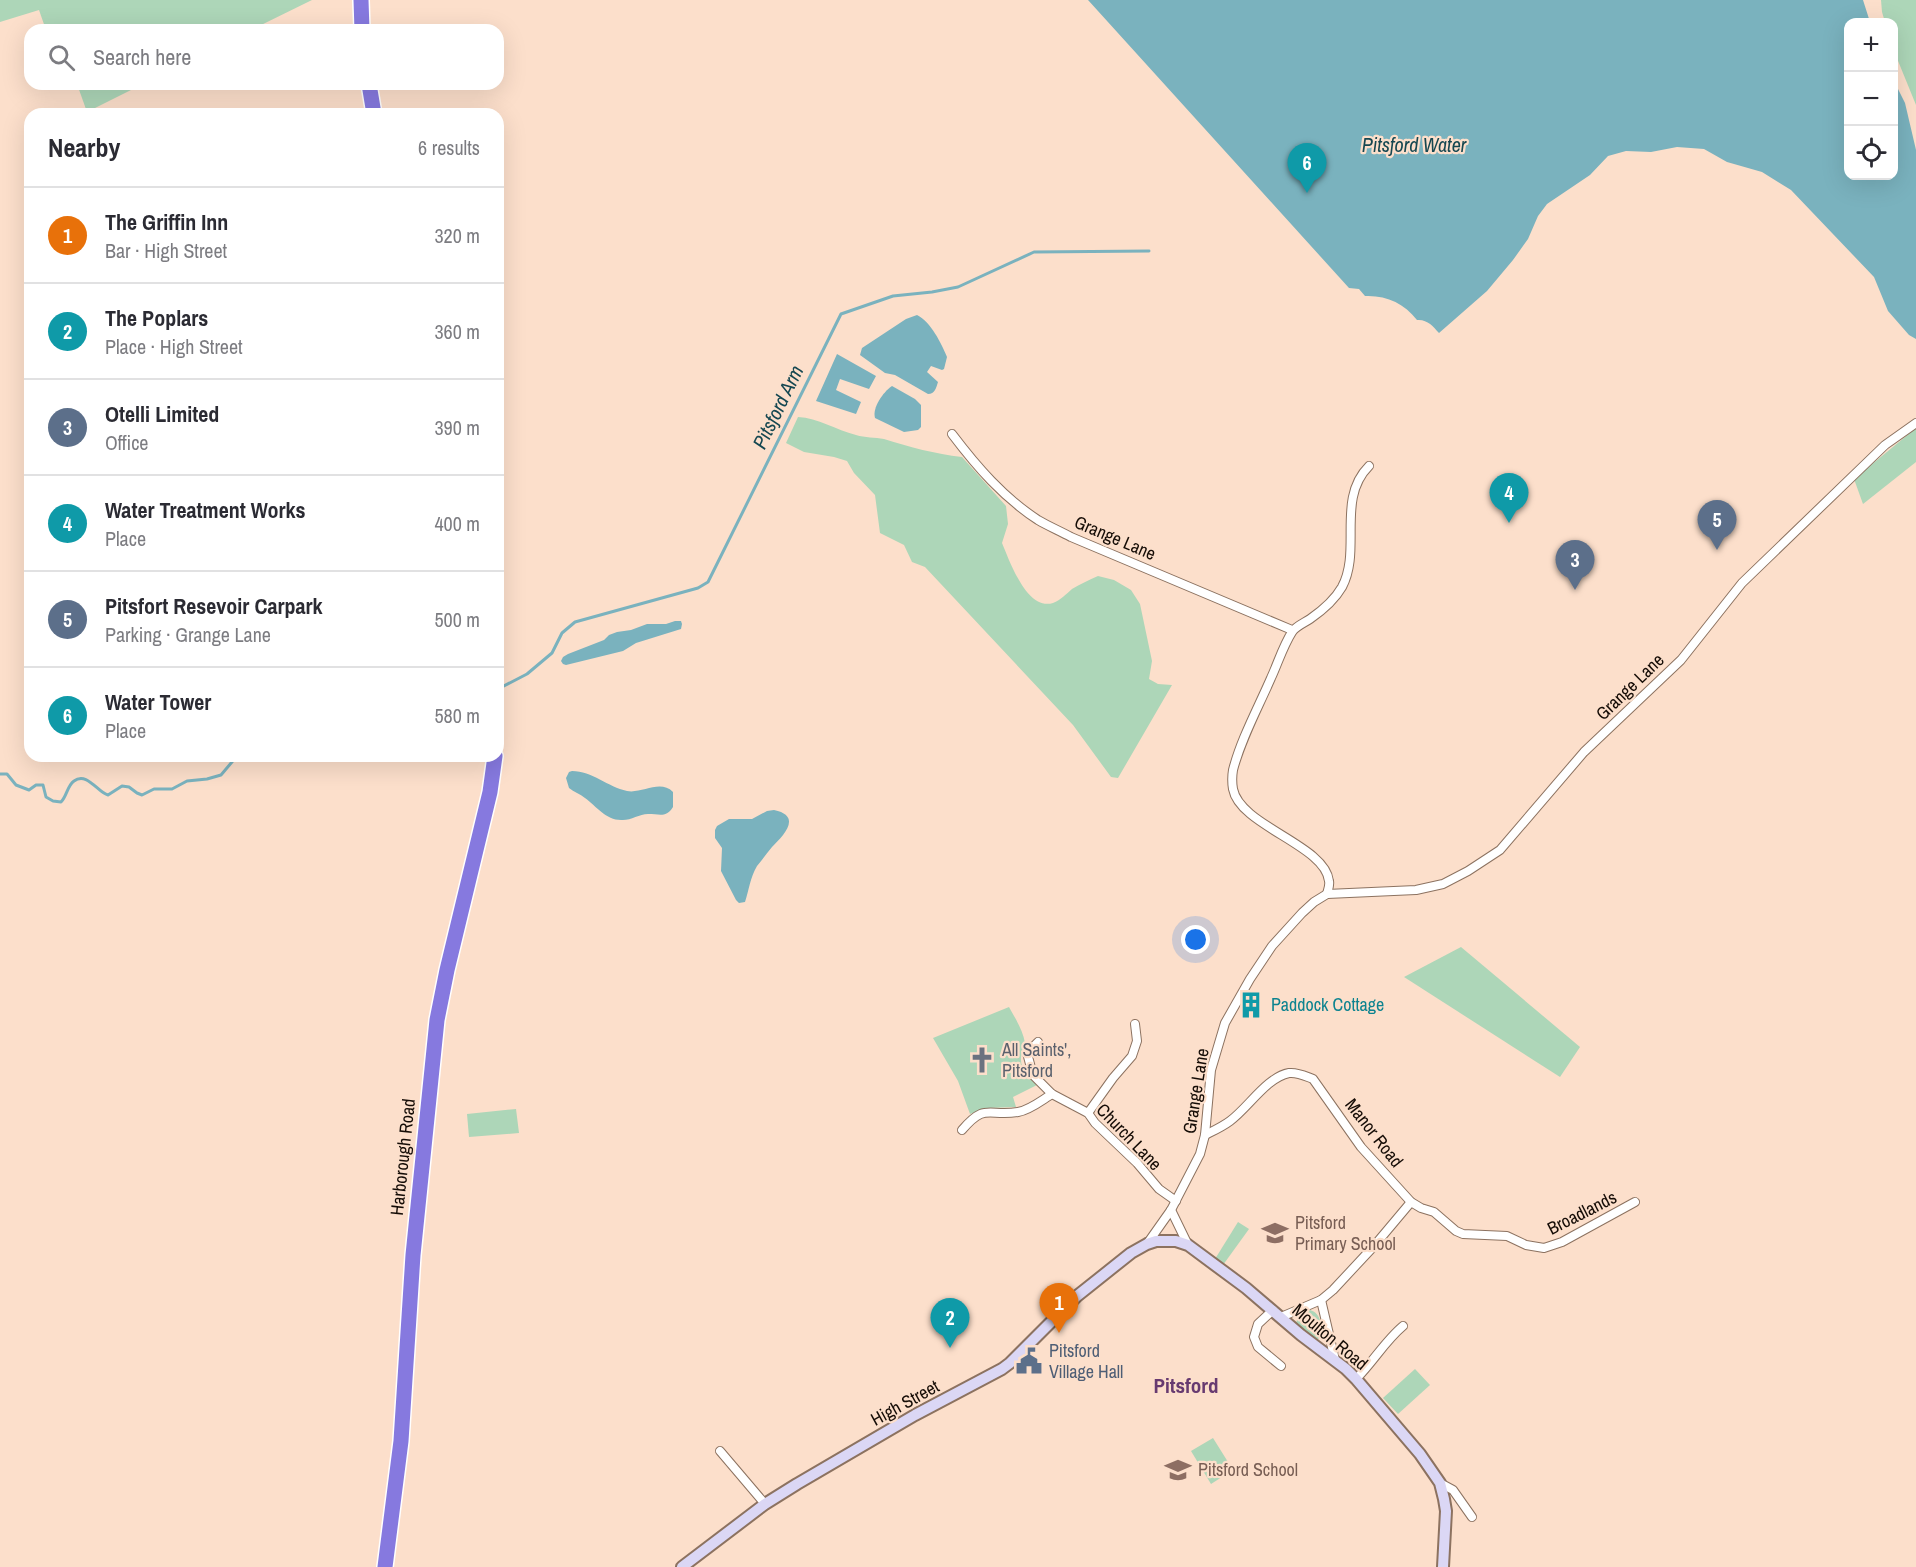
<!DOCTYPE html>
<meta charset="utf-8">
<style>
body{margin:0;font-family:"Archivo Narrow",sans-serif;background:#f7f7f7;color:#2b2b33}
.controls{position:absolute;right:18px;top:18px;display:grid;overflow:hidden;border-radius:12px;box-shadow:0 6px 24px #0002}
.controls button{width:54px;height:54px;display:grid;place-items:center;padding:0;border:0;border-bottom:2px solid #e1e1e2;background:#fff;color:#2b2b33;font:30px sans-serif}
.you{position:absolute;left:1196px;top:940px;width:21px;height:21px;margin:-15px;border:4px solid #fff;border-radius:50%;background:#1a73e8;box-shadow:0 0 0 9px #1a73e833}
.badge{display:grid;place-items:center;width:39px;height:39px;border-radius:50%;background:#d93025;color:#fff;font-size:20px;font-weight:700}
.pin{position:absolute;translate:-50% -50px;filter:drop-shadow(0 2px 3px #0008)}
.pin::after{content:'';position:absolute;top:32px;width:21px;height:18px;background:inherit;clip-path:polygon(0 0,100% 0,50% 100%)}
.list{margin:0;padding:0;list-style:none}
h2{display:flex;justify-content:space-between;align-items:center;height:78px;margin:0;padding:0 24px;font-size:26px}
h2 small{font-size:20px;font-weight:400;color:#7c7c81}
.list li{display:grid;grid-template-columns:39px 1fr auto;gap:18px;align-items:center;box-sizing:border-box;height:96px;padding:0 24px;border-top:2px solid #e1e1e2}
.list b{display:block;font-size:22px;white-space:nowrap}
.list p{margin:0;font-size:20px;white-space:nowrap;color:#7c7c81}
.list em{font-size:20px;font-style:normal;color:#7c7c81}
.icon{flex:none;width:33px;height:33px;fill:none;stroke:currentColor;stroke-width:2;stroke-linecap:round;stroke-linejoin:round}
.map{position:relative;flex:none;width:1916px;height:1567px;overflow:hidden}
.search{position:absolute;background:#fff;box-shadow:0 6px 24px #0002;left:24px;top:24px;width:480px;height:66px;display:flex;align-items:center;gap:15px;box-sizing:border-box;padding:0 21px;border-radius:18px;color:#7c7c81;font-size:22px}
.panel{position:absolute;background:#fff;box-shadow:0 6px 24px #0002;left:24px;top:108px;width:480px;height:654px;border-radius:18px}
.map>svg:first-child{display:block}
</style>
<div class="map">
<svg width="1916" height="1567" viewBox="0 0 1916 1567">
<rect width="100%" height="100%" fill="#fcdfcb"/>
<g fill="#add6b8">
<polygon points="0,0 312,0 251,30 46,30 39,10 0,22"/>
<polygon points="1881,0 1916,0 1916,105 1894,51 1894,22 1885,22 1882,12"/>
<polygon points="77,84 143,84 87,112"/>
<path d="M798,417C818,418 836,430 856,435C865,438 875,437 884,439C910,447 935,454 962,457L1006,506L1008,524L1002,543C1010,562 1027,611 1053,603C1061,600 1066,594 1072,589C1080,584 1089,580 1098,576L1114,580L1131,590L1140,604L1152,661L1149,679L1158,684L1172,685L1118,778L1111,777L1073,725L925,567L912,562L904,545L880,533L875,495L854,473L847,461L834,457L804,452L786,443Z"/>
<polygon points="1916,428 1916,462 1863,504 1854,479"/>
<polygon points="1461,947 1580,1047 1560,1077 1404,977"/>
<path d="M1009,1007C1015,1018 1023,1030 1025,1043C1026,1049 1022,1051 1021,1057C1020,1070 1029,1079 1039,1084L1013,1097L1016,1107L988,1108L970,1114L958,1081L933,1038Z"/>
<polygon points="516,1109 519,1133 469,1137 467,1114"/>
<polygon points="1238,1222 1249,1229 1223,1265 1215,1259"/>
<path d="M1310,1310C1321,1313 1321,1325 1323,1334L1318,1339H1315L1296,1323L1299,1315Z"/>
<polygon points="1415,1369 1430,1385 1398,1414 1383,1398"/>
<polygon points="1213,1438 1233,1470 1211,1484 1191,1451"/>
</g>
<g fill="#7ab2be">
<path d="M1088,0H1863L1870,22H1848V176H1894V81L1905,103L1916,150V339L1909,335L1888,311L1874,277L1791,190L1762,172L1727,162L1704,149L1677,147L1651,152L1626,151L1608,156L1590,175L1547,204L1538,216L1528,239L1513,260L1487,291L1439,333C1433,326 1427,319 1417,320C1404,303 1386,295 1365,296L1359,289L1349,288Z"/>
<path d="M917,315C931,322 941,343 947,357L944,369L942,370L931,366L927,372L938,382C936,388 935,394 928,394L895,375L885,373L860,355L862,348L906,319Z"/>
<polygon points="837,354 876,376 869,389 840,379 836,390 861,402 856,414 816,401"/>
<path d="M892,386L915,399L921,405V427L918,430L904,432L875,418C872,408 883,392 892,386Z"/>
<polygon points="675,621 681,621 682,624 681,629 636,643 623,651 566,665 563,664 561,661 563,657 568,654 604,640 609,635 617,632 631,630 647,624 666,624"/>
<path d="M572,771C592,771 608,787 627,791C642,794 660,779 673,792V807C666,818 660,814 648,814C639,814 630,821 621,820C606,820 596,806 585,798C580,794 574,792 569,788L566,778L569,772Z"/>
<path d="M774,810C803,816 783,836 772,847C767,853 762,860 757,866C750,878 749,890 745,902L739,903L736,900L721,871L722,848L715,838V830L717,826L729,819H752L767,811Z"/>
</g>
<g fill="none" stroke-linecap="round" stroke-linejoin="round">
<g stroke="#7ab2be" stroke-width="3">
<polyline points="498,689 527,674 552,653 562,633 575,622 698,588 708,582 841,314 893,296 932,292 958,287 1034,252 1149,251"/>
<path d="M0,774H7L16,785L29,790L36,785H43L46,797L53,801L61,802C67,796 67,786 74,781C87,771 98,793 108,795L122,786L129,787L137,793L142,795L154,789H172L187,781L207,779L221,775L237,756"/>
</g>
<g stroke="#8c7260" stroke-width="10">
<g id="street">
<path d="M952,434C977,467 1003,497 1038,520C1048,526 1060,531 1071,537L1292,630"/>
<path d="M1327,894C1328,890 1330,885 1329,881C1325,845 1240,826 1233,789C1232,783 1232,776 1233,770C1241,739 1258,708 1271,678C1278,663 1283,646 1292,632C1296,626 1304,623 1310,619C1323,610 1334,601 1342,587C1362,550 1336,499 1369,466"/>
<polyline points="1038,1042 1027,1053 1033,1075 1052,1094 1088,1113 1095,1123 1137,1163 1159,1189 1176,1201"/>
<polyline points="1088,1113 1113,1078 1132,1056 1137,1041 1135,1024"/>
<path d="M962,1130C986,1102 988,1117 1018,1112C1030,1110 1042,1100 1052,1094"/>
<path d="M1205,1135C1213,1131 1222,1127 1230,1121C1248,1108 1267,1077 1289,1073C1298,1072 1305,1076 1313,1079L1361,1147L1411,1202L1421,1208L1434,1212L1456,1231L1463,1234L1507,1236L1526,1245L1544,1248L1562,1242L1635,1202"/>
<polyline points="1171,1210 1188,1245"/>
<polyline points="1147,1244 1171,1210 1200,1154 1205,1135 1211,1070 1225,1023 1250,979 1272,946 1302,913 1314,902 1327,894 1416,890 1443,884 1468,871 1500,850 1584,752 1681,660 1742,583 1885,445 1916,423"/>
<polyline points="1321,1300 1335,1360"/>
<polyline points="1273,1310 1258,1324 1254,1337 1258,1347 1281,1366"/>
<polyline points="1281,1317 1321,1300 1333,1290 1374,1246 1411,1202"/>
<path d="M1356,1379C1373,1362 1385,1341 1403,1326"/>
<polyline points="720,1451 765,1504"/>
<polyline points="1440,1483 1453,1490 1472,1517"/>
</g>
</g>
<g stroke="#8c7260" stroke-width="14">
<polyline id="secondary" points="682,1567 765,1504 797,1484 915,1415 1002,1369 1010,1363 1077,1296 1131,1253 1147,1244 1156,1241 1176,1241 1188,1245 1246,1288 1301,1335 1346,1369 1356,1379 1420,1454 1440,1483 1444,1499 1446,1511 1443,1567"/>
</g>
<g stroke="#fff" stroke-width="18">
<g id="highway">
<polyline points="361,0 362,30"/>
<polyline points="369,84 374,114"/>
<polyline points="385,1567 401,1441 413,1255 437,1020 447,970 490,792 495,756"/>
</g>
</g>
<use href="#street" stroke="#fff" stroke-width="8"/>
<use href="#secondary" stroke="#dbd7f5" stroke-width="10"/>
<use href="#highway" stroke="#8679df" stroke-width="15"/>
</g>
<defs>
<g id="building-bare" transform="scale(2.07)"><path d="M-4-6H4V6H1V3H-1V6H-4ZM-2.5-4.3h1.7v1.8h-1.7ZM.8-4.3h1.7v1.8H.8ZM-2.5-1h1.7V.8h-1.7ZM.8-1h1.7V.8H.8Z" fill="#0f9aa8" stroke="#fcdfcb" stroke-width="2.5" paint-order="stroke"/></g>
<g id="church-bare" transform="scale(2.07)"><path d="M-1.2-6h2.4v3.5h3.3v2.4h-3.3V6h-2.4V-.1h-3.3v-2.4h3.3Z" fill="#6b7280" stroke="#fcdfcb" stroke-width="2.5" paint-order="stroke"/></g>
<g id="school-bare" transform="scale(2.07)"><path d="M0-5L7-2L0 1L-7-2ZM-4 1L0 2.5L4 1V4Q0 6-4 4Z" fill="#8d6e63" stroke="#fcdfcb" stroke-width="2.5" paint-order="stroke"/></g>
<g id="civic-bare" transform="scale(2.07)"><path d="M-.6-6.5H3V-4.5H.6V-3L4-1V1h2V6H-6V1h2V-1L-.6-3ZM-1.2 2.5V6h2.4V2.5Z" fill="#5c6f8a" stroke="#fcdfcb" stroke-width="2.5" paint-order="stroke"/></g>
</defs>
<g fill-rule="evenodd">
<use href="#building-bare" x="1251" y="1005"/>
<use href="#church-bare" x="982" y="1060"/>
<use href="#school-bare" x="1275" y="1233"/>
<use href="#civic-bare" x="1029" y="1361"/>
<use href="#school-bare" x="1178" y="1470"/>
</g>
<g text-anchor="middle" stroke-width="4.5" stroke-linejoin="round" paint-order="stroke">
<g font-size="18" fill="#150c06" stroke="#fcdfcb">
<text transform="translate(1115 538) rotate(23)" y="6">Grange Lane</text>
<text transform="translate(1630 687) rotate(-44)" y="6">Grange Lane</text>
<text transform="translate(1196 1091) rotate(-81)" y="6">Grange Lane</text>
<text transform="translate(1374 1133) rotate(52)" y="6">Manor Road</text>
<text transform="translate(1129 1137) rotate(46)" y="6">Church Lane</text>
<text transform="translate(403 1157) rotate(-84)" y="6">Harborough Road</text>
<text transform="translate(1582 1213) rotate(-27)" y="6">Broadlands</text>
<text transform="translate(1330 1337) rotate(40)" y="6">Moulton Road</text>
<text transform="translate(905 1403) rotate(-29)" y="6">High Street</text>
</g>
<g font-size="18" fill="#0d838f" stroke="#fcdfcb" text-anchor="start">
<text x="1271" y="1011">Paddock Cottage</text>
</g>
<g font-size="18" fill="#5b616d" stroke="#fcdfcb" text-anchor="start">
<text x="1002" y="1056">All Saints',<tspan x="1002" dy="21">Pitsford</tspan></text>
</g>
<g font-size="18" fill="#785e54" stroke="#fcdfcb" text-anchor="start">
<text x="1295" y="1229">Pitsford<tspan x="1295" dy="21">Primary School</tspan></text>
<text x="1198" y="1476">Pitsford School</text>
</g>
<g font-size="18" fill="#4e5e75" stroke="#fcdfcb" text-anchor="start">
<text x="1049" y="1357">Pitsford<tspan x="1049" dy="21">Village Hall</tspan></text>
</g>
<g font-size="20" font-style="italic" fill="#154751" stroke="#fcdfcb">
<text x="1414" y="152">Pitsford Water</text>
<text transform="translate(778 407) rotate(-64)" y="7">Pitsford Arm</text>
</g>
<g font-size="21" font-weight="bold" fill="#673a70" stroke="#fcdfcb">
<text x="1186" y="1393">Pitsford</text>
</g>
</g>
</svg>
<div class="controls">
<button>+</button>
<button>−</button>
<button><svg class="icon" aria-label="locate" viewBox="0 0 24 24"><circle cx="12" cy="12" r="6"/><path d="M12 2v4M12 18v4M2 12h4M18 12h4"/></svg></button>
</div>
<div class="you"></div>
<div class="pin badge" style="left:1059px;top:1333px;background:#e8710a">1</div>
<div class="pin badge" style="left:950px;top:1348px;background:#0f9aa8">2</div>
<div class="pin badge" style="left:1575px;top:590px;background:#5c6f8a">3</div>
<div class="pin badge" style="left:1509px;top:523px;background:#0f9aa8">4</div>
<div class="pin badge" style="left:1717px;top:550px;background:#5c6f8a">5</div>
<div class="pin badge" style="left:1307px;top:193px;background:#0f9aa8">6</div>
<div class="search"><svg class="icon" aria-label="search" viewBox="0 0 24 24"><circle cx="10" cy="10" r="6"/><path d="M15 15l6 6"/></svg>Search here</div>
<section class="panel">
<h2>Nearby<small>6 results</small></h2>
<ul class="list">
<li><span class="badge" style="background:#e8710a">1</span><div><b>The Griffin Inn</b><p>Bar · High Street</p></div><em>320 m</em></li>
<li><span class="badge" style="background:#0f9aa8">2</span><div><b>The Poplars</b><p>Place · High Street</p></div><em>360 m</em></li>
<li><span class="badge" style="background:#5c6f8a">3</span><div><b>Otelli Limited</b><p>Office</p></div><em>390 m</em></li>
<li><span class="badge" style="background:#0f9aa8">4</span><div><b>Water Treatment Works</b><p>Place</p></div><em>400 m</em></li>
<li><span class="badge" style="background:#5c6f8a">5</span><div><b>Pitsfort Resevoir Carpark</b><p>Parking · Grange Lane</p></div><em>500 m</em></li>
<li><span class="badge" style="background:#0f9aa8">6</span><div><b>Water Tower</b><p>Place</p></div><em>580 m</em></li>
</ul>
</section>
</div>
